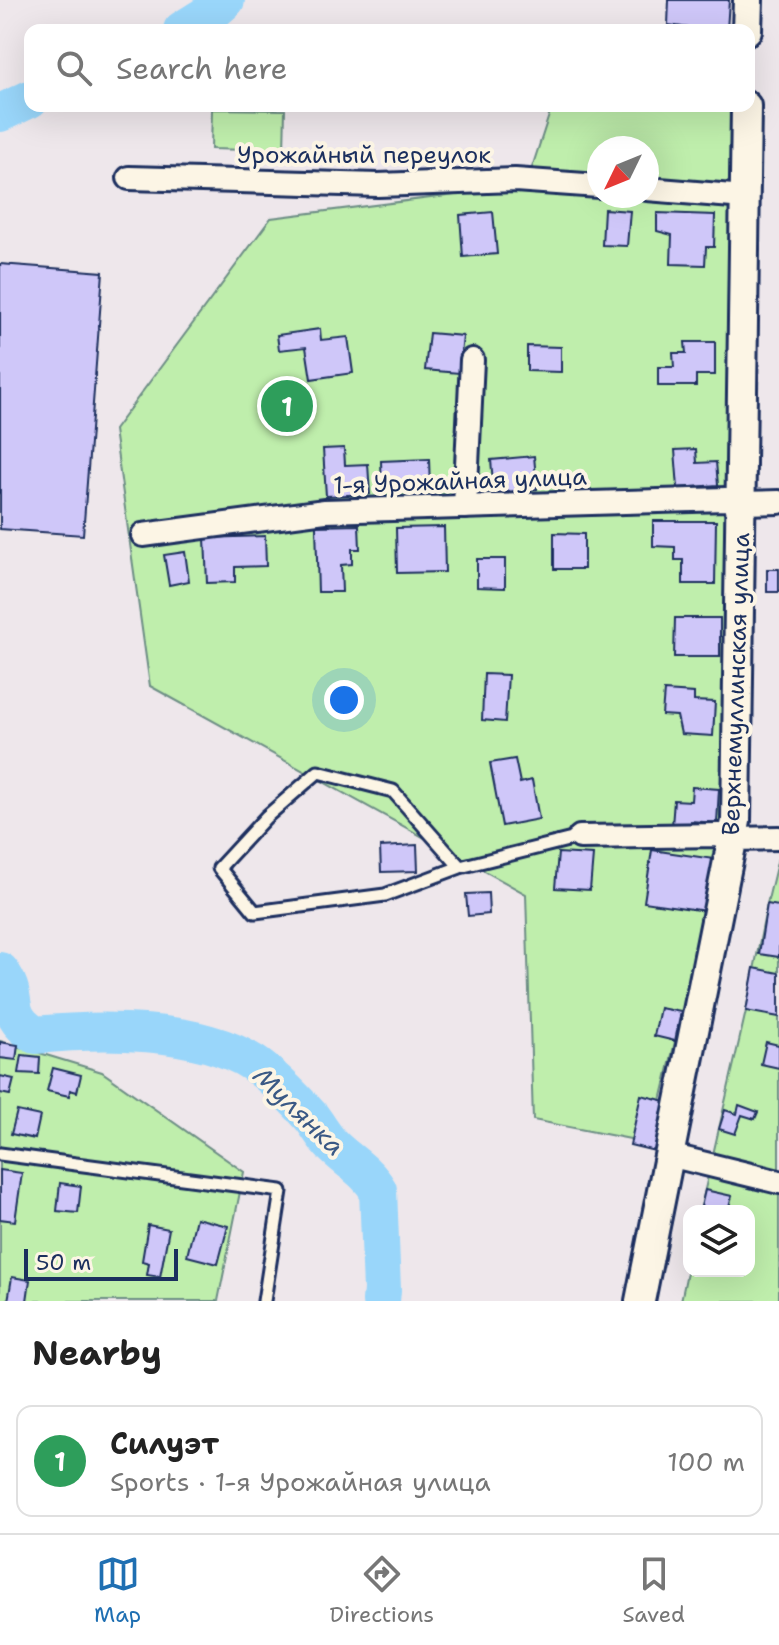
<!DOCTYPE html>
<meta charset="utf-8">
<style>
body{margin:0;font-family:"Shantell Sans",sans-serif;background:#f2f2f2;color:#222}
.controls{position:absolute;right:24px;bottom:24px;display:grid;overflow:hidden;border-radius:16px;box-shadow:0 8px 32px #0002}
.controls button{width:72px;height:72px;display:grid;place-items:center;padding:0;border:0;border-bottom:2px solid #e0e0e0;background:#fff;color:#222;font:40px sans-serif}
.compass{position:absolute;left:587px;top:136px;width:72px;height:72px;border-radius:50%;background:#fff;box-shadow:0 8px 32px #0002;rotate:227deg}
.scale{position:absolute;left:24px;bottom:20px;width:154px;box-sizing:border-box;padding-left:8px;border:4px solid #1b2f5e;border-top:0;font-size:22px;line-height:28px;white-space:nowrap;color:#1b2f5e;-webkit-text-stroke:6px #fcf5e5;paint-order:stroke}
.you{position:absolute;left:344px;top:700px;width:28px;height:28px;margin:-20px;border:6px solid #fff;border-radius:50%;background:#1a73e8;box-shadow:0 0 0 12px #1a73e833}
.badge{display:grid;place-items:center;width:52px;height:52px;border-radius:50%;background:#1f6fb2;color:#fff;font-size:26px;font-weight:700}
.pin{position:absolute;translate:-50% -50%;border:4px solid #fff;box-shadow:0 2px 8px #0006}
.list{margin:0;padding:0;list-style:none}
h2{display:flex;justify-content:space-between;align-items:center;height:104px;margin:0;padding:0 32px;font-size:34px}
h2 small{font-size:26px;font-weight:400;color:#767676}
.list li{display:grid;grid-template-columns:52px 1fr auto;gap:24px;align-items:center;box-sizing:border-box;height:112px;margin:0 16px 16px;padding:0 16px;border:2px solid #e0e0e0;border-radius:16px}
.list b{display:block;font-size:30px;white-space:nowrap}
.list p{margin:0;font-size:26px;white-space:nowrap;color:#767676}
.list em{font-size:26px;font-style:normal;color:#767676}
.icon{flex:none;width:44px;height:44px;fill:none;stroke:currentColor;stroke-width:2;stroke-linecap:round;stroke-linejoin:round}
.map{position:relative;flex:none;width:779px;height:1301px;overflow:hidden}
.search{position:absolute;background:#fff;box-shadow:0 8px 32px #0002;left:24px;right:24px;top:24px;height:88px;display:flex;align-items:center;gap:20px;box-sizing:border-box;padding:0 28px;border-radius:16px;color:#767676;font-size:30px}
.sheet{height:232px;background:#fff}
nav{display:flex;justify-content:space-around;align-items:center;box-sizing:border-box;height:112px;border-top:2px solid #e0e0e0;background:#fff;font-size:22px;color:#767676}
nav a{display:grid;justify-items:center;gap:4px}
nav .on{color:#1f6fb2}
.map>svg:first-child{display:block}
</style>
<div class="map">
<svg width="779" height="1301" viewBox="0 0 779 1301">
<rect width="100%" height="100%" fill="#eee7eb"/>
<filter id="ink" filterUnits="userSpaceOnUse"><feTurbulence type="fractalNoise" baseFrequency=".0125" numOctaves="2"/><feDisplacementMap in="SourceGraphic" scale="16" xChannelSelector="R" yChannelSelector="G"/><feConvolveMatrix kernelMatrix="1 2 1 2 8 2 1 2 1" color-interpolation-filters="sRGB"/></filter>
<g filter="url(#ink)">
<g fill="#bfeeac" stroke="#6d8e85" stroke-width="2" fill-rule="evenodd">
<path d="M552,106H732L724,835L651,1143L533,1120L526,894L150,686L114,430L271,218L526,186ZM599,148H647V196H599Z"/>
<polygon points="212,109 285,110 284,151 211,149"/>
<polygon points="779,854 779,1301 681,1301 689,1263 689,1271 749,1271 749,1211 700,1211 746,1011 767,904"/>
<polygon points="0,1041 102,1072 244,1172 218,1301 0,1301"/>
</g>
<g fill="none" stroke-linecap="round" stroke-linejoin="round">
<g stroke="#99d6fa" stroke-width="38">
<polyline points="182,30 217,8 226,0"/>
<polyline points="0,113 30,99"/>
<path d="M0,971C22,999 0,1012 35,1035C99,1029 198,1027 253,1063C274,1077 295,1099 312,1118C318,1126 323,1135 330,1143C345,1160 367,1170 378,1190L382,1290L381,1301"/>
</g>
</g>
<g fill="#cfc7f9" stroke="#1b2f5e" stroke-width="2">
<polygon points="669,0 729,0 727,30 704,30 668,25"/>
<polygon points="604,209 630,211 627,246 602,245"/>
<polygon points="493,212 497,254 463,257 460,215"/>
<polygon points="657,213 715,215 714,247 706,247 705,265 671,264 672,235 657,231"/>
<polygon points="0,264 103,272 83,535 0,529"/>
<polygon points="320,329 321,340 348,337 353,373 311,379 306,347 279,350 277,335"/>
<polygon points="429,333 463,336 459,373 425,370"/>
<polygon points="685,342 715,342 715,375 696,375 696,386 658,386 658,367 674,367 673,353 686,353"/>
<polygon points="527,346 561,347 561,372 527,371"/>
<polygon points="344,448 345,465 368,464 370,494 326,496 323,449"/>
<polygon points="696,449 697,463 716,462 718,485 678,488 675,450"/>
<polygon points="534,456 537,489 494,493 491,460"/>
<polygon points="429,459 430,488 382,490 381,461"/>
<polygon points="653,521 716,521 715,584 683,584 683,560 675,560 675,547 653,546"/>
<polygon points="359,525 360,549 352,549 352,564 341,565 342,592 318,592 316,526"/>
<polygon points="444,527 445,572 397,573 396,528"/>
<polygon points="554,533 584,534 584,569 554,569"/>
<polygon points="265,536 266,566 235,567 235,582 207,583 205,538"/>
<polygon points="185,552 189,581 169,585 164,555"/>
<polygon points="477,559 505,559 505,588 477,587"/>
<rect x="767" y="569" width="12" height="23"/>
<polygon points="675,618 720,618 720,657 674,657"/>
<polygon points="484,674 508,675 505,722 482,720"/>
<polygon points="664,691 694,693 694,701 715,702 713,736 681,734 677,716 662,715"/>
<polygon points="515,759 520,783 532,780 539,819 502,826 490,763"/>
<polygon points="692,787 719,789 717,823 691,821 691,827 672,826 674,800 691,801"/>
<polygon points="417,845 418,871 381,872 380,847"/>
<polygon points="652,850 714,859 706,911 644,902"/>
<polygon points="558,853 593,855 590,890 555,888"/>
<polygon points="488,893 489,914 468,916 466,894"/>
<polygon points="767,904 779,906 779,957 759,954"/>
<polygon points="754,968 779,973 779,1017 746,1011"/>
<polygon points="660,1008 681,1012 675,1041 654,1036"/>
<polygon points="0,1042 18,1045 16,1060 0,1058"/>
<polygon points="766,1042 779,1045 779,1068 761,1064"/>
<polygon points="22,1055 40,1057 39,1074 19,1073"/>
<polygon points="53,1068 81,1075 77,1092 70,1090 69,1096 47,1091"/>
<polygon points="0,1076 14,1079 10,1095 0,1093"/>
<polygon points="641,1095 666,1101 655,1151 630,1145"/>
<polygon points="739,1105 758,1112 755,1119 742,1115 735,1134 719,1129 725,1110 737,1114"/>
<polygon points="17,1111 40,1116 35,1139 11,1134"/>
<polygon points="0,1170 22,1173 15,1221 0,1219"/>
<polygon points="60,1183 81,1186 78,1213 57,1211"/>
<polygon points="705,1190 732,1196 728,1211 700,1211"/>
<polygon points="196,1218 228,1226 218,1264 187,1256"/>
<polygon points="148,1225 169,1229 160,1277 147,1275 149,1263 142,1261"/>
<polygon points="12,1277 30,1280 27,1301 8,1301"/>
</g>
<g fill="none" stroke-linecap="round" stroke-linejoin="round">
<g stroke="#1b2f5e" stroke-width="17">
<g id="service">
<polyline points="460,867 385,895 255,912 219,868 266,817 318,772 393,791 460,867 580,837"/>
<polyline points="0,1154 281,1191 264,1301"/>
</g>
</g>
<g stroke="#1b2f5e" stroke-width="28">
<g id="minor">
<polyline points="129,178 378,185 515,180 599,186"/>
<polyline points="647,189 745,197"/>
<polyline points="465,507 472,360"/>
<polyline points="143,535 325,511 726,499 741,503 779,502"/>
<polyline points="580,837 720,835 733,839 779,838"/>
<polyline points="669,1155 779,1182"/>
</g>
</g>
<g stroke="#1b2f5e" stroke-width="34">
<g id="tertiary">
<polyline points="747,30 748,0"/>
<polyline points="640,1301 736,821 746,106"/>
</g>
</g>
<use href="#service" stroke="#fcf5e5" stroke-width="11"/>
<use href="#minor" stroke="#fcf5e5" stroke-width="22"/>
<use href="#tertiary" stroke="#fcf5e5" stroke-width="28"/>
</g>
</g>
<g text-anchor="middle" stroke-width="8" stroke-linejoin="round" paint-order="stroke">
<g font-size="24" fill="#1b2f5e" stroke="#fcf5e5">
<text x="364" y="163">Урожайный переулок</text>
<text transform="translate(460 481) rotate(-2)" y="8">1-я Урожайная улица</text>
<text transform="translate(736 684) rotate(-88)" y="8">Верхнемуллинская улица</text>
</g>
<g font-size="26" font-style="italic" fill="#3a5985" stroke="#fcf5e5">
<text transform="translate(299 1111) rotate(44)" y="9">Мулянка</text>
</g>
</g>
</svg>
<div class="controls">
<button><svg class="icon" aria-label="layers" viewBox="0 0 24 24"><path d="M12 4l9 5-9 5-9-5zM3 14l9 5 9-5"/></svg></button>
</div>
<svg class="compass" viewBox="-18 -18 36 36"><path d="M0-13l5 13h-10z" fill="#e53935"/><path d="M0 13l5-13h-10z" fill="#767676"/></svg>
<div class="scale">50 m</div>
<div class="you"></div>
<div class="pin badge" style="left:287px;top:406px;background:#2e9e5b">1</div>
<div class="search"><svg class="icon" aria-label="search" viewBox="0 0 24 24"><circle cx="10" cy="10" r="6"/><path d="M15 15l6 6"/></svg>Search here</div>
</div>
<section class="sheet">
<h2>Nearby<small></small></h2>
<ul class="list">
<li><span class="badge" style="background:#2e9e5b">1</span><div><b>Силуэт</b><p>Sports · 1-я Урожайная улица</p></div><em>100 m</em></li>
</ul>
</section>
<nav>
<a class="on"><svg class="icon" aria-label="map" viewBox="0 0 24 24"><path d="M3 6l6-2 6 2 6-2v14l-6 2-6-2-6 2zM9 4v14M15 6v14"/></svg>Map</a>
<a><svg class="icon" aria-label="directions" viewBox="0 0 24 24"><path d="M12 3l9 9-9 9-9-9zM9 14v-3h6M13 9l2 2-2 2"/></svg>Directions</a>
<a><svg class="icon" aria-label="saved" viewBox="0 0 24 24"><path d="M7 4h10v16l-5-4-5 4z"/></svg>Saved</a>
</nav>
